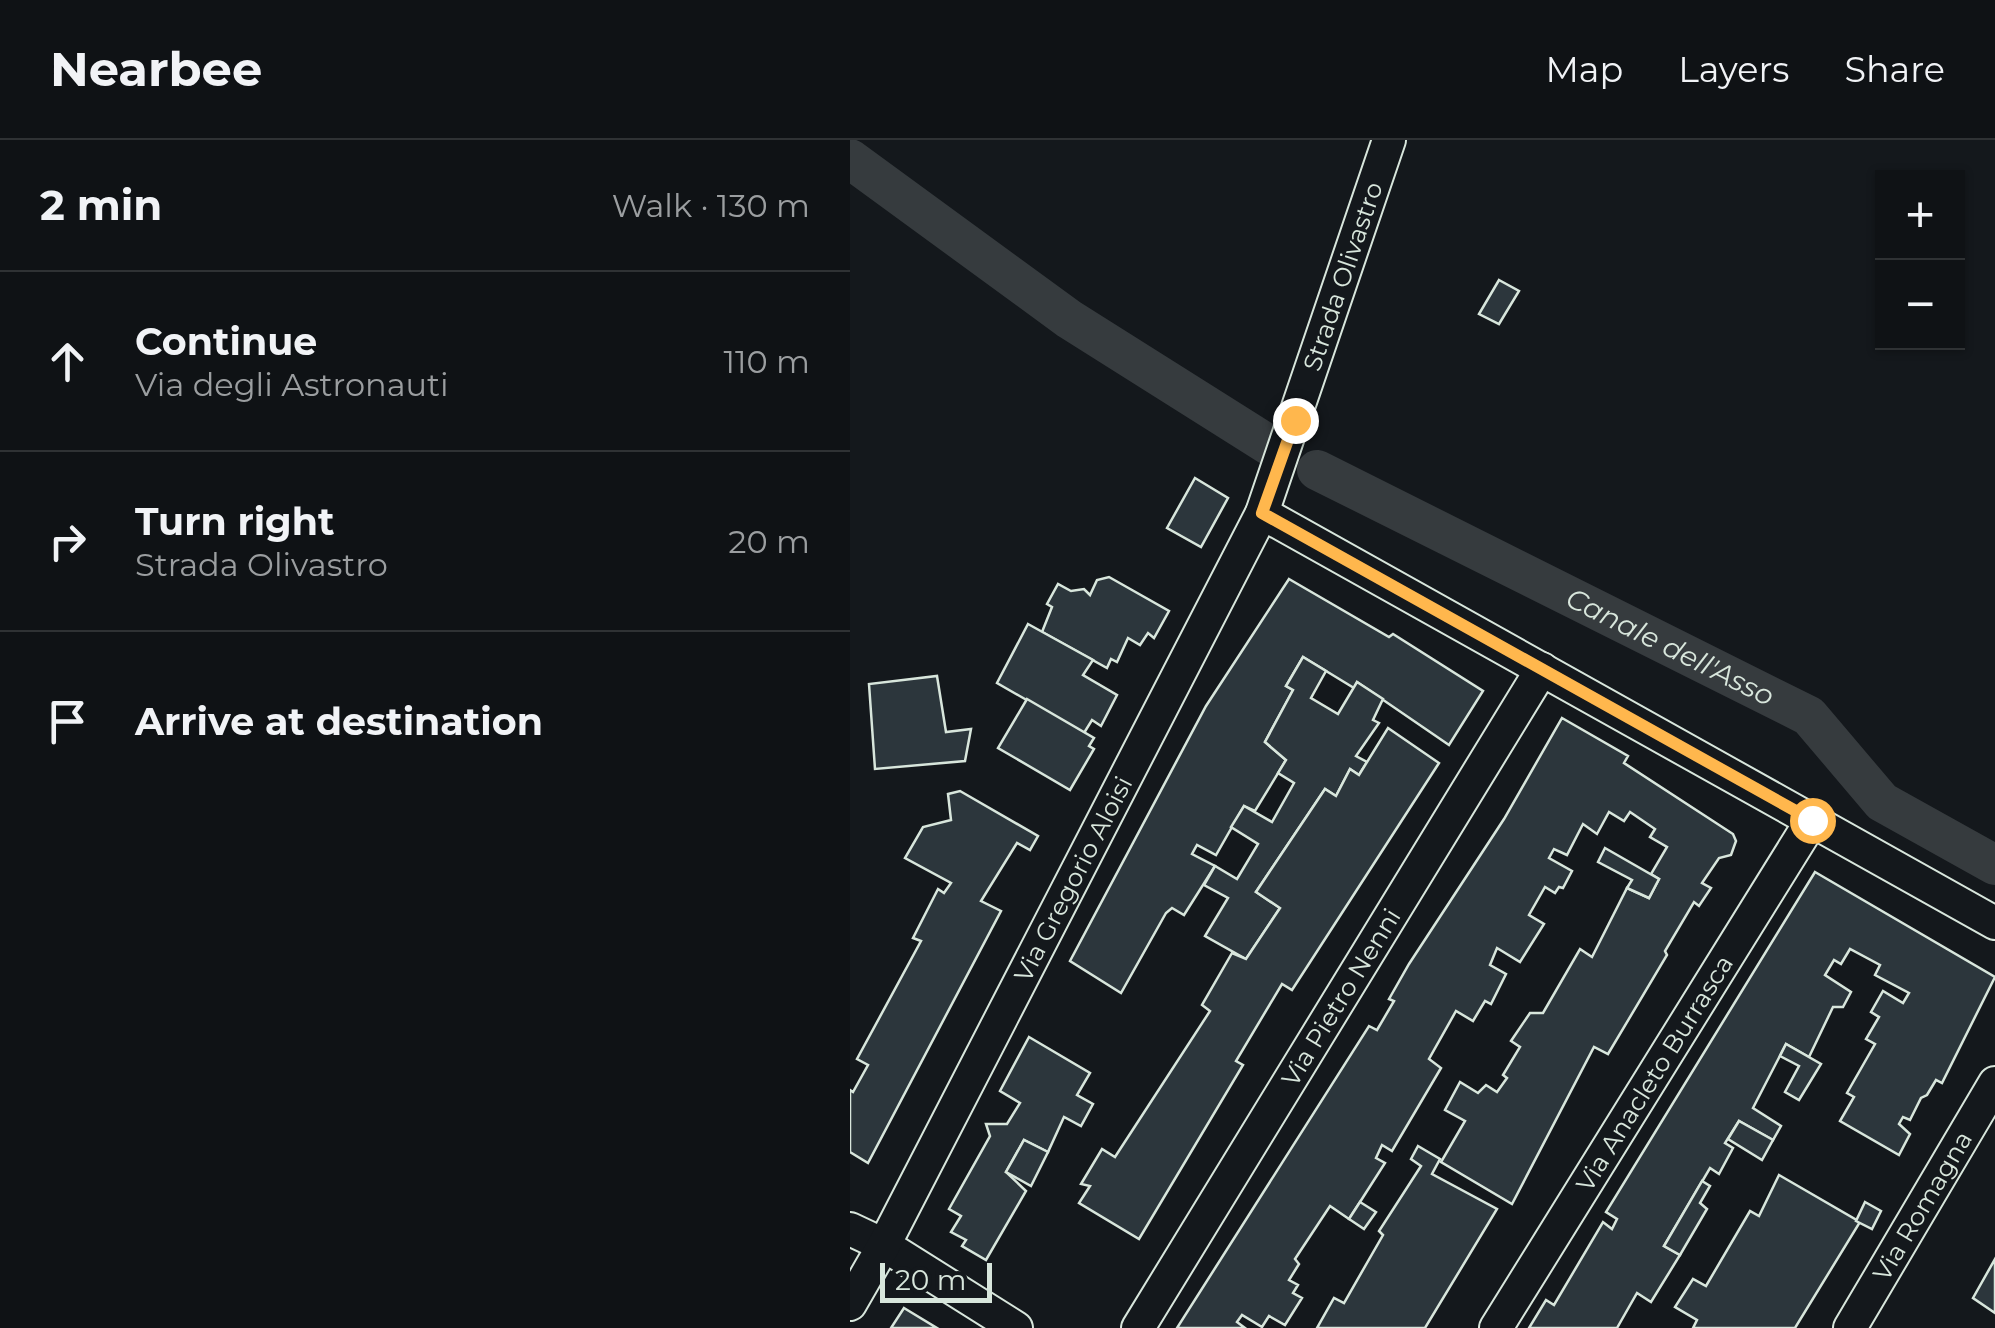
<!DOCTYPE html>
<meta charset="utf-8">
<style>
body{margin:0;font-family:Montserrat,sans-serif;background:#1d2022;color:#f1f3f6}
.controls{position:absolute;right:30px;top:30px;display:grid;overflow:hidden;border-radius:0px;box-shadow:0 2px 8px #0004}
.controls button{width:90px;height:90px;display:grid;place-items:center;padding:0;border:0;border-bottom:2px solid #2f3234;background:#0f1215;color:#f1f3f6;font:50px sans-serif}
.scale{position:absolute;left:30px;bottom:25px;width:112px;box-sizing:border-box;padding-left:10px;border:5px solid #d8e6dc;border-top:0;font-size:28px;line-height:35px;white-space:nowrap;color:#d8e6dc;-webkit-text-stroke:8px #14181c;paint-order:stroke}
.stop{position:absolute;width:30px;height:30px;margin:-22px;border:8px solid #ffb74d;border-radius:50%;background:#fff}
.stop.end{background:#ffb74d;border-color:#fff;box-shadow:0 2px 10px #0008}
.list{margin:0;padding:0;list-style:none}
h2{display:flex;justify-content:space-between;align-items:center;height:130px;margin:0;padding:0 40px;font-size:42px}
h2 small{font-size:32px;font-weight:400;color:#9b9ea0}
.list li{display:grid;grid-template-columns:65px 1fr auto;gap:30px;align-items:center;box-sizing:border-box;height:180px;padding:0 40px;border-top:2px solid #2f3234}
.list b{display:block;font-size:38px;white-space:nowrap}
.list p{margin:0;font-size:32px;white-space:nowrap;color:#9b9ea0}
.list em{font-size:32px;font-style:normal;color:#9b9ea0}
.icon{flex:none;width:55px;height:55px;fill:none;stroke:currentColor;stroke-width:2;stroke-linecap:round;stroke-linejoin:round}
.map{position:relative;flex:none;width:1145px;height:1188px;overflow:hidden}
header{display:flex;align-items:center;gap:60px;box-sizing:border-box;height:140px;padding:0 50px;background:#0f1215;border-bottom:2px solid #2f3234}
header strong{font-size:48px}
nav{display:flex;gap:55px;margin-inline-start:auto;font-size:35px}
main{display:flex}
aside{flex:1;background:#0f1215}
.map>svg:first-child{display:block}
</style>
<header>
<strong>Nearbee</strong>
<nav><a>Map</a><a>Layers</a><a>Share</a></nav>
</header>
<main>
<aside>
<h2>2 min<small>Walk · 130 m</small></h2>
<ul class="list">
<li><svg class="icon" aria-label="ahead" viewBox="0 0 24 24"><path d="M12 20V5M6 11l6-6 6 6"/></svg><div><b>Continue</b><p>Via degli Astronauti</p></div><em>110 m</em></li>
<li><svg class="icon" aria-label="right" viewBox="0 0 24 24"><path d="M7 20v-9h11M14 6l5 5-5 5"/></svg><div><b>Turn right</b><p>Strada Olivastro</p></div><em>20 m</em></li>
<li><svg class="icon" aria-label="arrive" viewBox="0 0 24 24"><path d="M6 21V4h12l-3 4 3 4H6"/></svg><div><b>Arrive at destination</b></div></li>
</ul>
</aside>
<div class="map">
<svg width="1145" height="1188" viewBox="0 0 1145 1188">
<rect width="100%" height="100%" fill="#14181c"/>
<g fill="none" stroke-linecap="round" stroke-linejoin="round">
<g stroke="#363b3e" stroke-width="40">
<polyline points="0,19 219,179 422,307"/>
<path id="s1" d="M467,330L959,576L1032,662L1145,725"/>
</g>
</g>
<g fill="#2c363c" stroke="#d8e6dc" stroke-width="2.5">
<polygon points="649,140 669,151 649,184 629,174"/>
<polygon points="345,338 378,358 351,407 317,388"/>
<polygon points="259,437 319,471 304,498 298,493 290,505 278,498 267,522 261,519 257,528 192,492 202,467 197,464 208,444 221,451 234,449 240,455 247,440"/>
<polygon points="439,439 539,497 543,494 633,551 599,605 507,542 504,548 453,517 436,546 443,550 415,602 436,620 405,671 394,666 366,715 347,705 342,714 365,726 334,775 322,768 316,773 271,853 220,821 356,566"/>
<polygon points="178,484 243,520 233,535 267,555 251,586 242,580 234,593 147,543"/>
<polygon points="453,517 476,531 461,558 488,574 507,542 533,559 523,580 529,583 506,616 517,622 509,635 500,629 486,656 475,649 406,752 430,768 396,819 355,796 378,758 354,745 365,726 387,739 408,704 381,687 394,666 422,682 444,643 428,633 436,620 415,602 443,550 436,546"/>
<polygon points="87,536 96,592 121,589 115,621 25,629 19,544"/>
<polygon points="177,559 244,598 239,606 244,609 220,650 148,608"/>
<polygon points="712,578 778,616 774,623 883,694 886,701 881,715 869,718 852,743 861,748 849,766 844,762 815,811 817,815 758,914 744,907 662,1064 591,1022 615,981 595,970 610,942 628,953 636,945 647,952 657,938 653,935 670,907 661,901 680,873 693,873 730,809 742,817 777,748 799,758 809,739 801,734 817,707 800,697 805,689 780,672 774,681 759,672 747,694 733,684 717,715 704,709 699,718 722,731 713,748 709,747 705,753 695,747 679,775 694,784 670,822 647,808 640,825 656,834 641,864 635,861 623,881 606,871 579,919 591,928 542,1011 532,1005 526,1018 535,1023 510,1062 499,1079 480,1066 445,1119 449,1124 439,1140 448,1145 443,1153 452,1158 435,1185 419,1176 412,1187 392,1175 387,1182 395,1188 327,1188 519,886 527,890 544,861 539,859 559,824 654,679"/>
<polygon points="538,588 589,623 442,850 432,844 386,921 393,925 289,1099 229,1063 240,1046 231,1044 252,1009 265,1017 360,871 352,865 382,813 396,819 430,768 406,752 475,649 486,656 500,629 509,635"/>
<polygon points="110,651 188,696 180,710 167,703 131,761 151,771 18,1023 0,1012 0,950 3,952 18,925 7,919 71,801 63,798 88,749 94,753 101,743 55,718 73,687 101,680 98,654"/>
<polygon points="755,708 809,739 799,758 777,748 782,740 748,722"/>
<polygon points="965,732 1145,837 1092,943 1086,940 1077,955 1071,958 1060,980 1053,977 1049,984 1060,994 1049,1015 990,981 1004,957 997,953 1025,904 1016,899 1029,877 1021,872 1033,851 1053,863 1059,853 1025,835 1030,825 1000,809 991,824 984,820 975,835 1001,852 993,867 983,867 959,917 936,904 903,968 931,986 923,1000 889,981 875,1003 883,1008 869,1034 860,1028 814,1106 830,1115 801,1162 787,1153 767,1188 679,1188 696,1160 704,1165 753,1082 762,1089 767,1079 756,1072"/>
<polygon points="179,897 240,933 227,955 243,964 231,986 214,977 198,1012 174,1000 156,1032 176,1051 136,1120 112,1106 116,1100 101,1092 111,1076 99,1069 140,996 136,984 157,984 170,963 150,951"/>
<polygon points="936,904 971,924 949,960 935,952 949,926 930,916"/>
<polygon points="889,981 923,1000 912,1020 878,999"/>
<polygon points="174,1000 198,1012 181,1046 156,1032"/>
<polygon points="568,1006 590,1019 582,1034 647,1069 575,1188 467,1188 484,1158 494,1163 533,1095 529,1091 571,1026 561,1019"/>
<polygon points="929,1035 1010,1082 945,1188 843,1188 847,1180 825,1167 843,1139 856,1146 900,1071 909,1076"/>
<polygon points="852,1041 860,1046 850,1063 857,1069 830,1115 814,1106"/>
<polygon points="510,1062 526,1072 514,1089 499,1079"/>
<polygon points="1015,1062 1031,1071 1022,1089 1006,1081"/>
<polygon points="1145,1119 1145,1173 1123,1158"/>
<polygon points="54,1168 87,1188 41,1188"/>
</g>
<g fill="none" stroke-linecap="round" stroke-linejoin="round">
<g stroke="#d8e6dc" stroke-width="36">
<g id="minor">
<polyline points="412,373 1145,783"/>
<polyline points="0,1089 34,1105 166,1188"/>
<path id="s2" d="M0,1164L34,1105L412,373L539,0"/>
<path id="s3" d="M288,1188L692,529"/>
<path id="s4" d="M646,1188L962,680"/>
<path id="s5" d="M1000,1188L1145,943"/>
</g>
</g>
<use href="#minor" stroke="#14181c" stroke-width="32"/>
</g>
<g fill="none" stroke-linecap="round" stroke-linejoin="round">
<polyline stroke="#ffb74d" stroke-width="12" points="445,280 412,373 962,680"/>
</g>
<g text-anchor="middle" stroke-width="8" stroke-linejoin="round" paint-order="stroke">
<g font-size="25" fill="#d8e6dc" stroke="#14181c">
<text dy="9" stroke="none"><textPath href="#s2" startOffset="1142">Strada Olivastro</textPath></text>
<text dy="9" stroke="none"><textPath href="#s2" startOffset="480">Via Gregorio Aloisi</textPath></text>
<text dy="9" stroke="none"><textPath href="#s3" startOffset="388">Via Pietro Nenni</textPath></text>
<text dy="9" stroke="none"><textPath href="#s4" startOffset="300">Via Anacleto Burrasca</textPath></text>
<text dy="9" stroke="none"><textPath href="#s5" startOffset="142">Via Romagna</textPath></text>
</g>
<g font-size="28" font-style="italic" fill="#d8e6dc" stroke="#14181c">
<text dy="10" stroke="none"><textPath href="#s1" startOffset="395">Canale dell'Asso</textPath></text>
</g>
</g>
</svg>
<div class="controls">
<button>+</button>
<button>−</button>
</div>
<div class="scale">20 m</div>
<div class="stop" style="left:962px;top:680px"></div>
<div class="stop end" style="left:445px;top:280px"></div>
</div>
</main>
